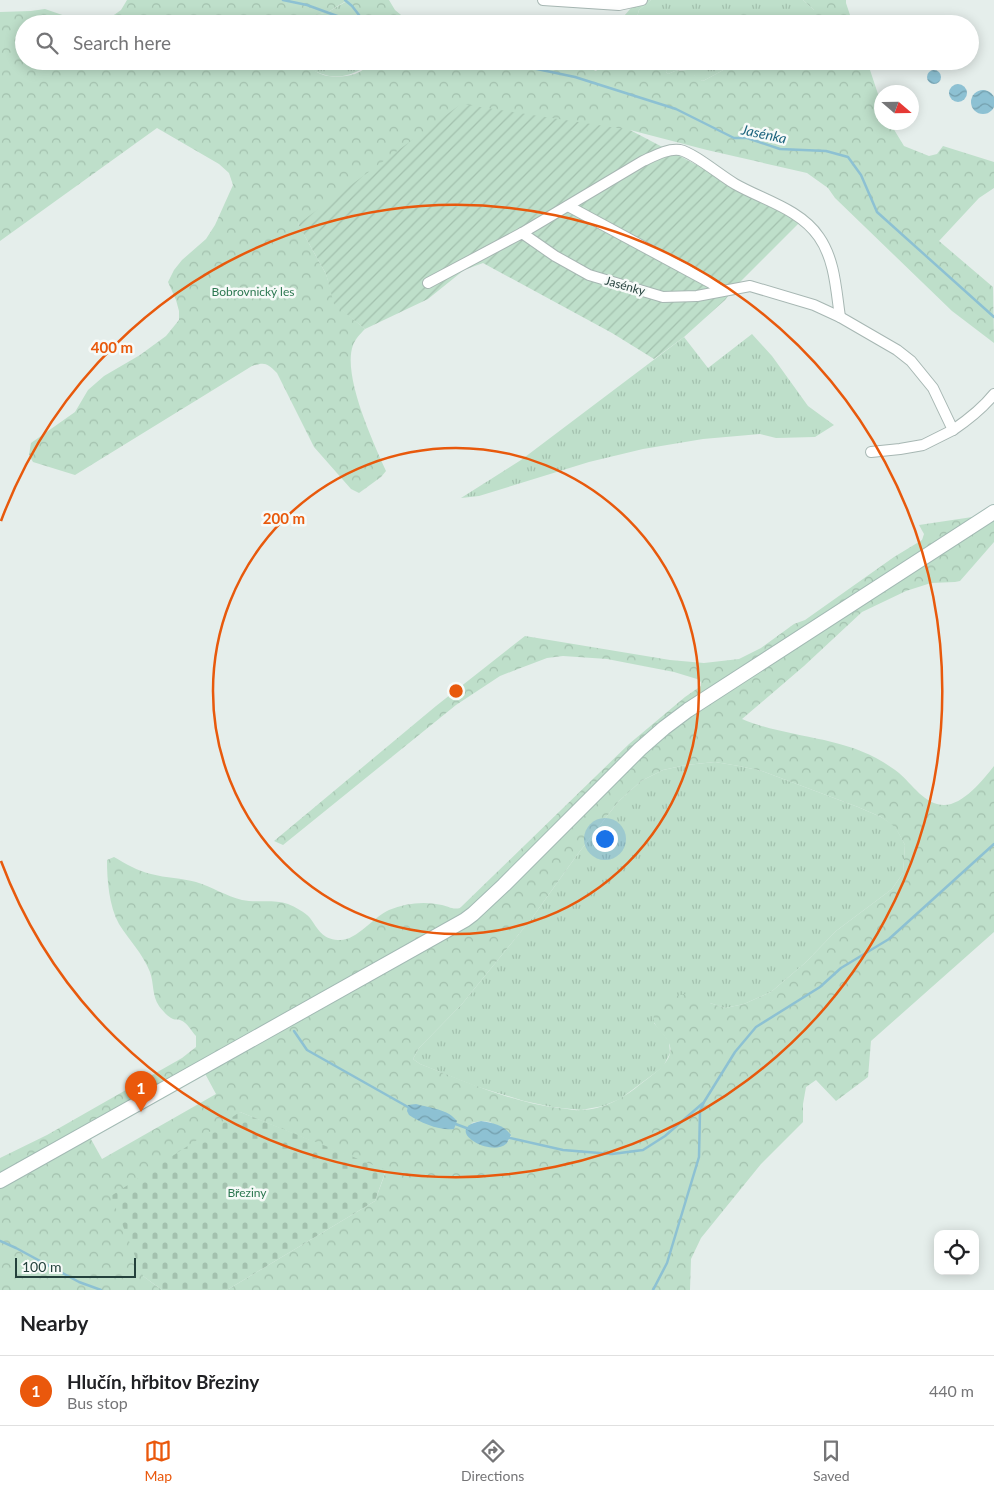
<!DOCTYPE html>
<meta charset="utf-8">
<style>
body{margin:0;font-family:Lato,sans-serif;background:#f6f6f6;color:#202124}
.controls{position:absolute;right:15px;bottom:15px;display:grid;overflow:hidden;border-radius:10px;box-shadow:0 2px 12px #0003}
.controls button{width:45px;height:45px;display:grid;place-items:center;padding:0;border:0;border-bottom:1px solid #e0e0e0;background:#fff;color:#202124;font:25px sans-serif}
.compass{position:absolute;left:874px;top:85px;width:45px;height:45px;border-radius:50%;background:#fff;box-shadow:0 2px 12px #0003;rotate:110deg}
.scale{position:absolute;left:15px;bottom:12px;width:121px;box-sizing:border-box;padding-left:5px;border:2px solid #24413c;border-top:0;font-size:14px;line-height:18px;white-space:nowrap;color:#24413c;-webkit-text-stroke:4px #f6faf8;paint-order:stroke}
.you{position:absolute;left:604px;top:838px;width:18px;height:18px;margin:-12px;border:4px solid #fff;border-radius:50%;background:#1a73e8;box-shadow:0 0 0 8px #1a73e833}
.badge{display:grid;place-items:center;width:32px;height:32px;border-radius:50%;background:#ea580c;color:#fff;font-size:16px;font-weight:700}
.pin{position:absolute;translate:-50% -41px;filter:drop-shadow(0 1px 2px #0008)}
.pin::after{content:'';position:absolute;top:26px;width:18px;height:15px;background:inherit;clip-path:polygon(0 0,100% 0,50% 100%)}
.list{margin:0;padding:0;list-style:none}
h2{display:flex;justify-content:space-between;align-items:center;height:65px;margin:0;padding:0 20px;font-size:21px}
h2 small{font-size:16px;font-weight:400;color:#757577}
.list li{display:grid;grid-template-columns:32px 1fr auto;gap:15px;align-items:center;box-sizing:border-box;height:70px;padding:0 20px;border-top:1px solid #e0e0e0}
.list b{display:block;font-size:19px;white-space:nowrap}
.list p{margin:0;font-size:16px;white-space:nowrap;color:#757577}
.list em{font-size:16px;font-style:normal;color:#757577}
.icon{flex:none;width:28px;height:28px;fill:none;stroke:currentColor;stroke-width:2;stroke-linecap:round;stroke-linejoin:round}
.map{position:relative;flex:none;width:994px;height:1290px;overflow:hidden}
.search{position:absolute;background:#fff;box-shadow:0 2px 12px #0003;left:15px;right:15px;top:15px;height:55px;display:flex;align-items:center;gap:12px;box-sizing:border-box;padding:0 18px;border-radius:28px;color:#757577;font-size:19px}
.sheet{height:135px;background:#fff}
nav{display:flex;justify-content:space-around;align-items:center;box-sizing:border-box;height:70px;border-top:1px solid #e0e0e0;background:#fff;font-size:14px;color:#757577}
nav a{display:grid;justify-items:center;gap:2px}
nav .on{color:#ea580c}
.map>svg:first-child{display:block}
</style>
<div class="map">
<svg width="994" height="1290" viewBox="0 0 994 1290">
<defs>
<pattern id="grass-tufts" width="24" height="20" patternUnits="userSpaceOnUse" patternTransform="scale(1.25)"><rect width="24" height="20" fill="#bedfca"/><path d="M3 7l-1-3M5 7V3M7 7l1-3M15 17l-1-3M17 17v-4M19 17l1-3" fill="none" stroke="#a3c1ae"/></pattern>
<pattern id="forest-crowns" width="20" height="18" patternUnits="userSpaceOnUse" patternTransform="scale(1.25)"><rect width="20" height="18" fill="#bedfca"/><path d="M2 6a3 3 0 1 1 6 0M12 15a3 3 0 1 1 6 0" fill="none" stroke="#a3c1ae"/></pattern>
<pattern id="cemetery-stones" width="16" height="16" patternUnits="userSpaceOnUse" patternTransform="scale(1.25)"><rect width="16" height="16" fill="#bedfca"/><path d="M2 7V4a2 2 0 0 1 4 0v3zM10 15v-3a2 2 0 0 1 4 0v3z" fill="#a3c1ae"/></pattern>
<pattern id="garden-furrows" width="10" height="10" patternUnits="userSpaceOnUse" patternTransform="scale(1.25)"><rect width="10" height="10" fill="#bedfca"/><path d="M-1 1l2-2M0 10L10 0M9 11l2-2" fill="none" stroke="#a3c1ae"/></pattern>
<pattern id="water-waves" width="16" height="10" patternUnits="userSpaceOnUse" patternTransform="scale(1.25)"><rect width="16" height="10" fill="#8dc1d3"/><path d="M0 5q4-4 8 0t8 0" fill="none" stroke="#739eac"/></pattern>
</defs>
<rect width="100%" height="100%" fill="#e5eeeb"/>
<g fill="url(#grass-tufts)">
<path d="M651,0H803L814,10V15L794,24H755L756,23C742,17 738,14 726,24H631L637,17L639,10Z"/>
<polygon points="347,1 366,24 294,24 309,17 328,12"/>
<path d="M292,61H375C360,72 341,81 322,74C312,71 302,65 292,61Z"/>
<polygon points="657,61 740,61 703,81 697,79 689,69 675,71 668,74 666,72 667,64"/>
<polygon points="752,334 772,356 808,406 834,425 815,437 776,438 760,434 703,439 643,449 589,462 479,496 461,498 521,460 684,337 708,368"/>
<polygon points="715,762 739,766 762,771 858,807 881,817 895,826 905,845 903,873 892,889 836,931 805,963 771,992 744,1004 725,1008 710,1003 654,1023 669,1041 670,1053 663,1067 620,1099 603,1106 581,1110 552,1107 524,1101 475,1086 420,1064 413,1059 419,1048 462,1004 532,918 577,855 618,802 641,781 663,770 686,765"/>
</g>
<g fill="url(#forest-crowns)" fill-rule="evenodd">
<path d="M127,0H389L395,10L412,24H366L346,1L328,12L309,17L294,24H24V61H243C258,69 276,58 292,61C302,63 312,70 321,74C330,78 345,77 355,74C362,71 369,66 375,61H595L589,68L596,71L598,69V65L604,61H636L642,63L657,61L667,63L666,72L668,74L675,71L687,70L691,66C693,74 695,78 703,81L740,61H867L881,103L882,122L890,123L904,146L929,156L937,154L943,146L994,162V188L979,198L939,241L993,287L994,343L952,311L835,198L828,188L807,173L707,150L630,130L298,224L326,274L335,304L365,329C360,334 356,338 353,345C342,375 373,442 386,471L381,477L359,493L351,489L314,447L277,373C267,363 265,362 252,366L75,475L33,462L29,455L31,443L75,412L88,390L104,376L140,355L166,336L179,320V311L176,300L168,282L174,270L182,260L206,239L215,225L233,185L229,173L219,164L157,128L0,241V12L31,11L45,9L74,19L94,22L111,17L121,10Z"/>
<polygon points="638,0 651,0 639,10 637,17 631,24 617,24"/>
<polygon points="803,0 846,0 846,3 853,24 794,24 814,15 814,10"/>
<path d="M748,9H754C758,14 757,19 755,24H726L732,18L740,16L743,12Z"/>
<path d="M994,506V542L960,581L955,582L931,583L906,591L862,612L804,666L742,719C787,738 841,736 883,762C888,765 894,769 899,773C912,784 925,805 944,805C963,805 983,780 994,766V932L871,1041L868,1077L836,1101L816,1080L806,1087L803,1104V1122L761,1164L701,1238L691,1259L690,1290H227L375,1201L386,1171L240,1112L143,1276L162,1290H0V1158L47,1135L182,1058L196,1047V1036C191,1031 188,1023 180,1020C178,1019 175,1020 173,1019C168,1017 162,1010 159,1006C152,996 154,983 150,972C143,954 129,940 119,924C109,906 107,880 107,860L114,857C126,864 138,871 151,874C166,878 182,878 196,882C212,887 226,896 242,900C257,903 274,899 288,904C295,907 305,912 310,918C318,929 322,939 338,940C356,942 373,917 389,910C406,903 424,901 442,905C448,906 452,910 460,908L629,744L685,697L701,686V682L697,679L674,672L607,659L563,656L547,658L518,669L500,676L456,705L283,845L274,841L436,706L525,636L670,660L704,663L739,659L761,648L794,624L805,620L894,557L922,540L924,534L919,525L979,516ZM715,762L739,766L762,771L858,807L881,817L895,827L905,845L903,873L892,889L836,931L805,963L771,992L744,1004L725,1008L710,1003L684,994L663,999L653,1009C654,1013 653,1020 655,1024C660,1034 673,1040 670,1053C668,1065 651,1076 642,1083C625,1097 604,1110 580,1110C573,1111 565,1108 558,1108C510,1102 465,1081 420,1064L413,1059L419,1048L462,1004L532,918L577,855L618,802L641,781L663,770L686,765ZM202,1068L216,1094L102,1159L87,1132ZM481,1121L490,1122L511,1136L507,1143L471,1123Z"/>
</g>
<polygon fill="url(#cemetery-stones)" points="240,1112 386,1170 375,1201 227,1290 162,1290 143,1276 111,1196"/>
<polygon fill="url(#garden-furrows)" points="461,104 630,130 790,214 800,222 736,286 725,300 684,337 654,359 612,333 483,263 464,270 428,299 365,329 334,304 326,274 298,224"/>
<g fill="url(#water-waves)">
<circle cx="934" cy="77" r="7"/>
<circle cx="958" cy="93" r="9"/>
<circle cx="983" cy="102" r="12"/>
<path d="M416,1104C430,1108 448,1109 457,1121L454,1129C440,1131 421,1123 409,1115L407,1111L408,1105Z"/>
<path d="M481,1121C493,1123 504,1125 511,1135L507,1143C505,1145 503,1146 500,1147C481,1152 445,1128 481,1121Z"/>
</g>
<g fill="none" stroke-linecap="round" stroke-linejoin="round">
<g stroke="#8dc1d3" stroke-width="2.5">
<polyline points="283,0 307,5 359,24"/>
<polyline points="345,0 352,6 366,24"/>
<polyline points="498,61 575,77 676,109 734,138 747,138 780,149 826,151 848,157 861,175 877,212 994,317"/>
<polyline points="294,1031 307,1050 408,1107"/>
<polyline points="453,1123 469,1129"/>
<polyline points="506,1137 563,1150 612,1154 643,1150 665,1136 703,1103"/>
<polyline points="0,1241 16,1248 79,1282 101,1290"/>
<polyline points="653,1290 667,1263 699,1157 700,1111 704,1102 735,1052 756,1027 820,987 841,968 889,939 994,844"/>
</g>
<g stroke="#a7b7b3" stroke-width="12">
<g id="street">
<polyline points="543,0 619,5 642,0"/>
<polyline points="568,206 711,283 720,290"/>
<path d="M522,233L643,161C654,156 668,148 680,150C694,153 721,176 735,184C763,200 800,209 819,237C835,260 836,290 840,317"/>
<path d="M428,283L522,233L555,256L589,275L663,297L697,296L750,286L814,305L840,317L897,350L911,361L933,388L953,430C969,419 982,409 994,394"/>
<polyline points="871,452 900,449 923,445 953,430"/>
</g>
</g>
<g stroke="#a3bab4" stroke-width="16">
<polyline id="secondary" points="0,1181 465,920 473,914 504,885 640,749 664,728 688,710 994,512"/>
</g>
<use href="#street" stroke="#fff" stroke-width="10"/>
<use href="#secondary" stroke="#fff" stroke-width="14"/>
</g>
<g fill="none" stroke="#e8590c" stroke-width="2.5">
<circle cx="456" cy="691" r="243"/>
<path d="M1 521A486 486 0 1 1 1 861"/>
</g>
<g text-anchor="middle" stroke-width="5" stroke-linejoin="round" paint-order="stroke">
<g font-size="12" fill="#24413c" stroke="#f6faf8">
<text transform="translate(625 286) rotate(16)" y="4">Jasénky</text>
</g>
<g font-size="12" fill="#2d7851" stroke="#f6faf8">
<text x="253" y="296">Bobrovnický les</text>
<text x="247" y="1197">Březiny</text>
</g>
<g font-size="14" font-style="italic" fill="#1c647e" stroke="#f6faf8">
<text transform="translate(764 134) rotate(12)" y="5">Jasénka</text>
</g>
</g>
<circle cx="456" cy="691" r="8" fill="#e8590c" stroke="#f6faf8" stroke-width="2.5"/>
<g font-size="15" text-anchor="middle" font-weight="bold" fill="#e8590c" stroke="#f6faf8" stroke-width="5" stroke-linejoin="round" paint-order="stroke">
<text x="112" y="353">400 m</text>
<text x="284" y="524">200 m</text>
</g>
</svg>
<div class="controls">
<button><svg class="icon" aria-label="locate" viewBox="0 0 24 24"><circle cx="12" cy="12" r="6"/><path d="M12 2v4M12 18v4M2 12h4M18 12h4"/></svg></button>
</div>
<svg class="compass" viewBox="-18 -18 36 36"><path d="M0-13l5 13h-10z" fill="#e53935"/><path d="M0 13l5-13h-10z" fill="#757577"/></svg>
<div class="scale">100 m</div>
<div class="you"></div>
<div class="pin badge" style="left:141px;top:1112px">1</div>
<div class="search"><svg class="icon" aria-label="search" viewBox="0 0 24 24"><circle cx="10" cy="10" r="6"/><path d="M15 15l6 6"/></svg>Search here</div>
</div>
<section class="sheet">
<h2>Nearby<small></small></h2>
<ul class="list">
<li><span class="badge">1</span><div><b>Hlučín, hřbitov Březiny</b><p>Bus stop</p></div><em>440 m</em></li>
</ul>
</section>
<nav>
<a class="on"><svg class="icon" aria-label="map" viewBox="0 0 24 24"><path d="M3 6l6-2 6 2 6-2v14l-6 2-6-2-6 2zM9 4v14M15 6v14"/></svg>Map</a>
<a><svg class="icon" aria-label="directions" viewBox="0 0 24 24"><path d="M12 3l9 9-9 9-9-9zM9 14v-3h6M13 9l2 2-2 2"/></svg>Directions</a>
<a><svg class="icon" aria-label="saved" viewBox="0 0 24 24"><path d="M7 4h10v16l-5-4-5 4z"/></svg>Saved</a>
</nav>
